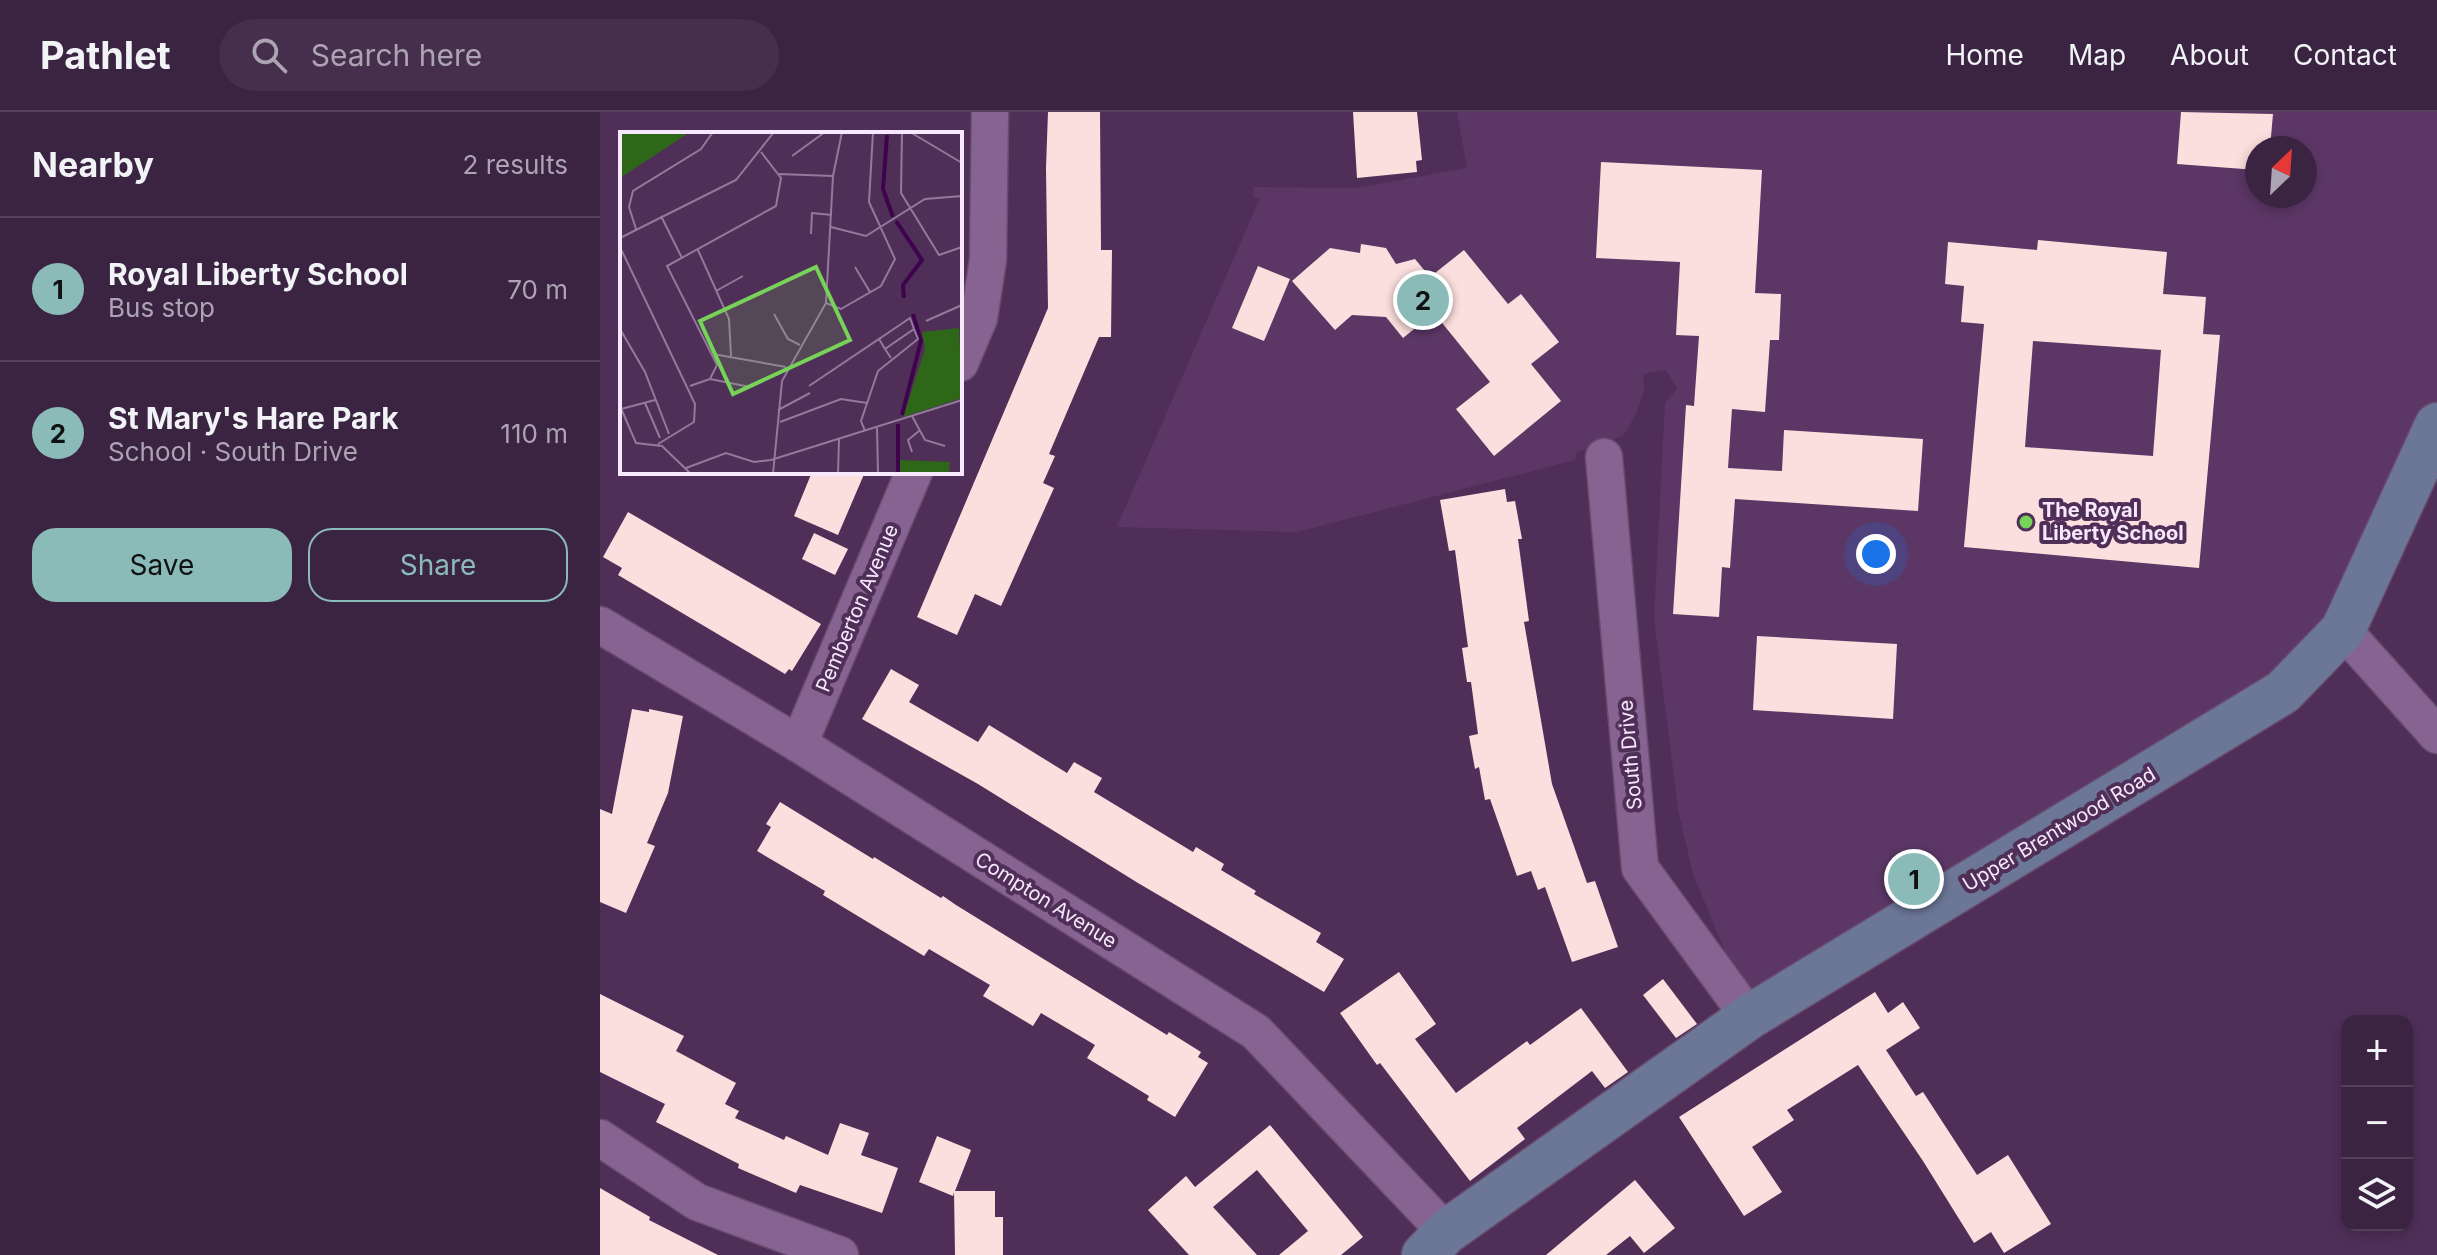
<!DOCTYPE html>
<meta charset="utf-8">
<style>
body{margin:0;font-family:Inter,sans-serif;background:#462f4d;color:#f1f3f6}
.controls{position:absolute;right:24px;bottom:24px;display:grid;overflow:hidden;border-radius:16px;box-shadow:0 4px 12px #0003}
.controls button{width:72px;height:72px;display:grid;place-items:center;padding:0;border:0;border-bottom:2px solid #54405b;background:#3b2342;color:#f1f3f6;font:40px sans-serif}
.compass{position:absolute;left:1645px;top:24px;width:72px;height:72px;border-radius:50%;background:#3b2342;box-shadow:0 4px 12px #0003;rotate:25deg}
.you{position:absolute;left:1276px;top:442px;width:28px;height:28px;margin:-20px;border:6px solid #fff;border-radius:50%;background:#1a73e8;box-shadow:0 0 0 12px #1a73e833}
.badge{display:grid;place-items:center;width:52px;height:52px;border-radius:50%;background:#8bbbb9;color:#111;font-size:26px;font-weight:700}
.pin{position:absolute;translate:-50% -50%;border:4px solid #fff;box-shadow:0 2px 8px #0006}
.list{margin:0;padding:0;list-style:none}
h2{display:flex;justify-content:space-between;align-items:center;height:104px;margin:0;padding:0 32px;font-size:34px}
h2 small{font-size:26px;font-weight:400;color:#aca4b2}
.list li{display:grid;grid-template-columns:52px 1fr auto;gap:24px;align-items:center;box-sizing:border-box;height:144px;padding:0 32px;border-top:2px solid #54405b}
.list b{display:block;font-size:30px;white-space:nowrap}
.list p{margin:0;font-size:26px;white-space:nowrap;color:#aca4b2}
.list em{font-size:26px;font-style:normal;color:#aca4b2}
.actions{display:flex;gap:16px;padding:24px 32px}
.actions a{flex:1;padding:18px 0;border:2px solid #8bbbb9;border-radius:24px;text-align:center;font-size:28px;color:#8bbbb9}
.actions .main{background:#8bbbb9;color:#111}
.icon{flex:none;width:44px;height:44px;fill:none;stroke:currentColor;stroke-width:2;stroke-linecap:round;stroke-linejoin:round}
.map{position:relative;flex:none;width:1837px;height:1143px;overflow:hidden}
header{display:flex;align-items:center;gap:48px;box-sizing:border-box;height:112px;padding:0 40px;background:#3b2342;border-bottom:2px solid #54405b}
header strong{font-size:38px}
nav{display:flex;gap:44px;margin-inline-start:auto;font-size:28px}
.search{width:560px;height:72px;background:#462f4d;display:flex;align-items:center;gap:20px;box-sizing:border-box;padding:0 28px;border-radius:44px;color:#aca4b2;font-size:30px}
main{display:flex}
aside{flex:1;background:#3b2342}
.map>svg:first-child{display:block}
</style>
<header>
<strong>Pathlet</strong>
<div class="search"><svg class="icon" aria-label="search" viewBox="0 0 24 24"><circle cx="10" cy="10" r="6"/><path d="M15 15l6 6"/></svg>Search here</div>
<nav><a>Home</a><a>Map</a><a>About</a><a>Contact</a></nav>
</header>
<main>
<aside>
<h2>Nearby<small>2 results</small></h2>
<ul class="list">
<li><span class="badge">1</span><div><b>Royal Liberty School</b><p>Bus stop</p></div><em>70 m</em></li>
<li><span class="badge">2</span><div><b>St Mary's Hare Park</b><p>School · South Drive</p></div><em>110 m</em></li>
</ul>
<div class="actions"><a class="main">Save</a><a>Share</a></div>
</aside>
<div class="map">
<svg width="1837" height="1143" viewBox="0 0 1837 1143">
<rect width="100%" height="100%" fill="#4f2f58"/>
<path fill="#5c3766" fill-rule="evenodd" d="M857,0H1837V313L1743,518L1149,905L1128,846L1093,762L1078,697L1054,507L1065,291L1077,277L1066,258L1043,262L1044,278L1036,302L1024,323L1004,332L977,340L975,348L697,420L517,415L660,86L653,85V75L756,76L867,56ZM1657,36H1705V84H1657Z"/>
<g fill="#fbdfde" fill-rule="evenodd">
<polygon points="448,0 500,0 501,138 512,138 511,225 499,225 449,342 455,344 443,371 454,376 401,494 375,482 357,523 317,505 448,196 446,56"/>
<polygon points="753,0 817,0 822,48 816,49 817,60 757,66"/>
<polygon points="1581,0 1673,2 1670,36 1657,36 1657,58 1577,52"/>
<polygon points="1001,50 1162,58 1155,181 1181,182 1179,228 1170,228 1165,300 1132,297 1128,356 1182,359 1184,318 1323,327 1318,399 1135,387 1130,456 1122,455 1119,505 1073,502 1086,293 1094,294 1099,224 1076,223 1080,150 996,146"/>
<path d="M1438,128L1567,140L1563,182L1606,185L1603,222L1620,223L1599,456L1364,435L1384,212L1361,210L1364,174L1345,172L1348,130L1437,138ZM1433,229L1561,238L1553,344L1425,335Z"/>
<polygon points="761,132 786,136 796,152 815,147 830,165 864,138 908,192 921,182 959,230 931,252 961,289 894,344 856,297 890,270 834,201 803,226 786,205 752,203 735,218 692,169 730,136 760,141"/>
<polygon points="658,154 690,167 664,229 632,216"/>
<polygon points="212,360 265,360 238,423 194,404"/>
<polygon points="905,377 907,390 915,389 922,427 918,427 929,509 924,510 952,672 987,771 995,769 1018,835 972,850 945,775 938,778 931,759 917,764 890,687 885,688 879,655 875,657 869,624 878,622 871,570 867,570 862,536 868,535 855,438 849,439 840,388"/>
<polygon points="28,400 221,512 192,559 189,557 185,562 18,463 22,456 3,445"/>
<polygon points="214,421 248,437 235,463 202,447"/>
<polygon points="1157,524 1297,532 1293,607 1153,598"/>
<polygon points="291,557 319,573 309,590 378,630 389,613 467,661 474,650 502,666 494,680 593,740 596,735 624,752 621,758 656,779 654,782 721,821 716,830 744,847 724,880 538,771 378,672 262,607"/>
<polygon points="32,597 49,600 49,597 83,604 68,681 47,731 55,734 26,801 0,790 0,697 12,702"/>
<polygon points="180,690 273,747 274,745 341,786 343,784 356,793 567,923 569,920 601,940 598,945 608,951 575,1005 547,988 549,984 487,946 495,933 441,901 433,914 383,884 390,873 329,837 324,844 223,783 225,779 157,739 171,715 166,712"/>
<polygon points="799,860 836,912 815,927 856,981 927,929 930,933 981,896 1028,960 1005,976 992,959 917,1016 925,1027 870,1069 780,951 777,953 740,901"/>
<polygon points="1063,867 1097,912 1076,926 1043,883"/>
<polygon points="1275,880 1288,901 1303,890 1320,916 1286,938 1316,984 1323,980 1377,1063 1408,1043 1451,1112 1404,1141 1391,1120 1374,1131 1323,1049 1258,953 1187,998 1194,1008 1152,1035 1182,1080 1144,1104 1079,1005"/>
<polygon points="0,882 84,924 76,939 136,971 125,992 139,999 135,1006 184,1028 186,1024 228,1043 240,1011 269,1021 261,1043 298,1056 282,1101 200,1073 196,1081 138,1056 139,1052 56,1010 65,992 0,960"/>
<polygon points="670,1013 763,1125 741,1143 679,1143 708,1119 657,1058 613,1095 657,1143 589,1143 548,1098 586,1064 595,1075"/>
<polygon points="337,1024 371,1038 355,1079 395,1079 395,1105 403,1105 403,1143 355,1143 354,1080 353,1084 319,1070"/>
<polygon points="1035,1068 1075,1116 1044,1141 1030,1124 1006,1143 946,1143"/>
<polygon points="0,1076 50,1105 49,1108 118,1143 0,1143"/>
</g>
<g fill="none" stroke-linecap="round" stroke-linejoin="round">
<g stroke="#674c6e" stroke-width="39">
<g id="street">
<polyline points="360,251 379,206 388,148 390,0"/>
<polyline points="1004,345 1040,756 1149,905"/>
<polyline points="0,513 199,632 656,920 846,1120"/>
<polyline points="1743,518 1837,623"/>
<polyline points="199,632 314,360"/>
<polyline points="0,1026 97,1090 240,1143"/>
</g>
</g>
<g stroke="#674c6e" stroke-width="47">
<polyline id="secondary" points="824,1143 846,1120 1149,905 1683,580 1743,518 1837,313"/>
</g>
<use href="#street" stroke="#866390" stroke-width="36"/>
<use href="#secondary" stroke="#6c7798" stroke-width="44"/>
</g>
<circle fill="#77d259" stroke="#4f2f58" stroke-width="3" cx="1426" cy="410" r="8"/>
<g text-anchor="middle" stroke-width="8" stroke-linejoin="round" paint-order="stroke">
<g font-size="20" font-weight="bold" fill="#f8e8fd" stroke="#4f2f58" text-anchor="start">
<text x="1442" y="405">The Royal<tspan x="1442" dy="23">Liberty School</tspan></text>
</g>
<g font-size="20" fill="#f8e8fd" stroke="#4f2f58">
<text transform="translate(257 496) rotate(-67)" y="7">Pemberton Avenue</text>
<text transform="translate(1030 643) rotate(-95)" y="7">South Drive</text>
<text transform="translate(1459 717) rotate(-31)" y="7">Upper Brentwood Road</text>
<text transform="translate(446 788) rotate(32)" y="7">Compton Avenue</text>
</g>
</g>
<g transform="translate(20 20)">
<rect width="342" height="342" fill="#4f2f58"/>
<path d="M0,0H70L0,46ZM339,196L342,266L283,285L305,217L302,200ZM279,328L330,330L329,342H277Z" fill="#2e6718"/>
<path fill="none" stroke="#3f034d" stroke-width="4" d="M267,3L263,57L273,85M276,89L302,128L283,153L284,166M282,283L301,209L293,182M278,342V292"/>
<path fill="none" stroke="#93799a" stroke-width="2" d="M282,0L281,61L319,123L342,115M290,0L342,31M223,1L264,0M172,24L205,0M159,42L213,44M41,84L62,126M211,95L246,104L305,67L342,64M16,97L9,75L13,59L81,17L93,0M191,102L192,81L212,83M0,106L116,48L154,0M0,115L75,272L74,290L38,312M78,118L109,187L111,224M235,135L250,160M96,159L123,144M206,171L221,177L261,154L275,127L249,70L253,0M154,182L168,207L180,213M306,189L342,173M0,197L25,240L49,302M259,207L290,186L294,197M93,222L166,235M90,247L130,255M70,254L90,247L97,233L47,134L156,74L161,46L141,20M189,254L259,207L265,217M25,271L40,306M0,274L16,311L42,314L71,342M1,277L35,268M158,278L190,261M292,284L305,308L325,314M160,290L221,267L247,271M257,296L258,342M245,299L241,289L258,239L298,207L294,197L265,217L271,226M292,320L288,308L299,299M66,336L106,321L134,330L151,328L342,268M153,342L162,249L206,171L213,44L222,0M218,342L219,307"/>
<path fill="#77d259" fill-opacity="0.15" stroke="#77d259" stroke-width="4" d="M196,135L230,208L113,262L80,189Z"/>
<rect width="342" height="342" fill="none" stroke="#f8e8fd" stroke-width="4"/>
</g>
</svg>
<div class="controls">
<button>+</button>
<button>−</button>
<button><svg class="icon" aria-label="layers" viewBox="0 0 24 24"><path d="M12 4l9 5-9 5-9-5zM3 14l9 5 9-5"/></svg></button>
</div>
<svg class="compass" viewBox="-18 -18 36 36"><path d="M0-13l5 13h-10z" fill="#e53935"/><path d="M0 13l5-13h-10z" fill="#aca4b2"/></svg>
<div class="you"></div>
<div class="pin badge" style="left:1314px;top:767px">1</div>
<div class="pin badge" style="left:823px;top:188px">2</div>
</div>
</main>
